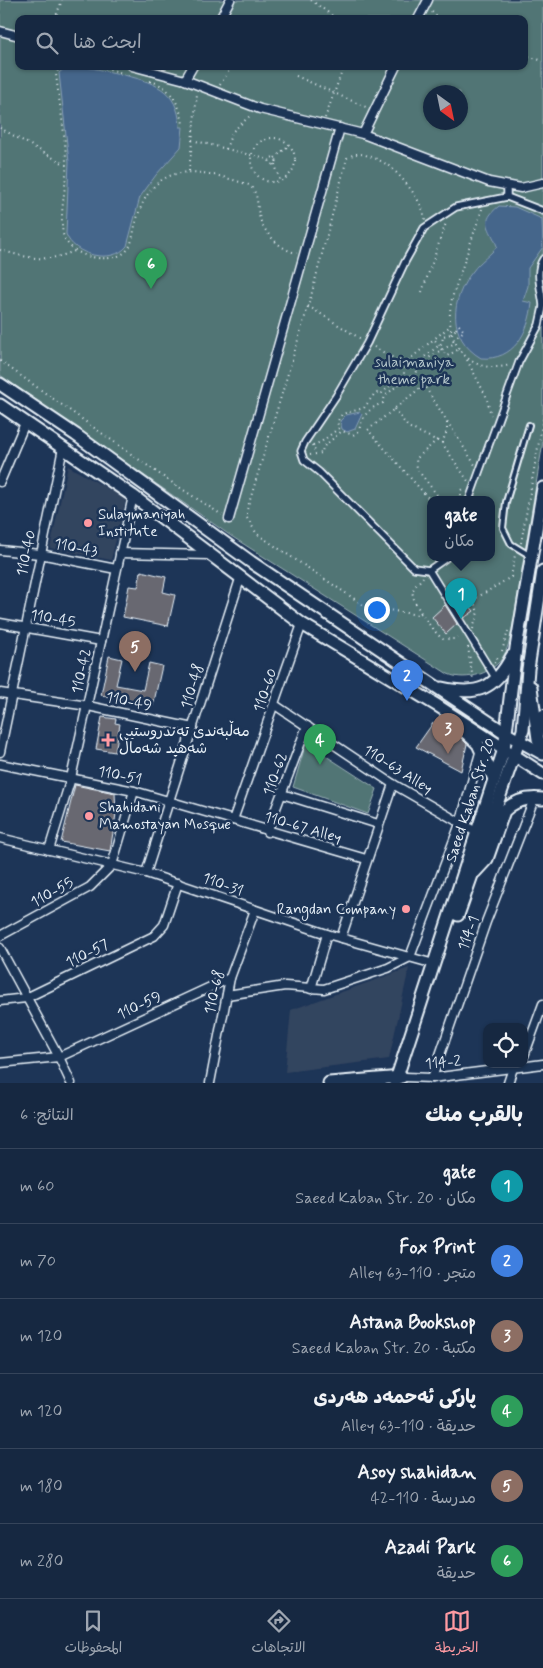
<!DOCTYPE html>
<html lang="ar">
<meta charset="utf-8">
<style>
body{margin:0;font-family:Mynerve,"Playpen Sans Arabic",sans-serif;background:#23344c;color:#f1f3f6;direction:rtl}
.controls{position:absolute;right:15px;bottom:15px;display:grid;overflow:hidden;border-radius:10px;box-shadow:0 1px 4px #0004}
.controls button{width:45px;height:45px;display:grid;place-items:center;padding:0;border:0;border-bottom:1px solid #35445a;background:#162841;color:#f1f3f6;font:25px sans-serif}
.compass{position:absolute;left:423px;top:85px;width:45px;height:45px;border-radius:50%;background:#162841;box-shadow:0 1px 4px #0004;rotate:147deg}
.you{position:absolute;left:376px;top:609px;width:18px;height:18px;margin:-12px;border:4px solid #fff;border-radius:50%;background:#1a73e8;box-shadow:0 0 0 8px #1a73e833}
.badge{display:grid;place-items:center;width:32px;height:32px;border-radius:50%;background:#ff9aa2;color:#fff;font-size:16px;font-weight:700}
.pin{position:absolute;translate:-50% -41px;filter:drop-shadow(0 1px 2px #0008)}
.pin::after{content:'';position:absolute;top:26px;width:18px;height:15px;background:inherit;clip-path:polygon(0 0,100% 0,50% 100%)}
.popup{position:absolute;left:427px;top:496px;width:68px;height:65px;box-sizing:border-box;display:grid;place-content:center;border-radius:10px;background:#162841;filter:drop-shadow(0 1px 4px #0005);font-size:16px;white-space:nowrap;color:#9ea6b1}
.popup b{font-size:19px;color:#f1f3f6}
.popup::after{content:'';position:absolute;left:50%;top:100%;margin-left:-10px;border:10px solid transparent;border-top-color:#162841}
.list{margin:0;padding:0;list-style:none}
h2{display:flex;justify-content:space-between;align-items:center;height:65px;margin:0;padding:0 20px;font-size:21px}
h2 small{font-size:16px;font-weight:400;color:#9ea6b1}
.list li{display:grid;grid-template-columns:32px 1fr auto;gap:15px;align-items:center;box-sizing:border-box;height:75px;padding:0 20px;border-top:1px solid #35445a}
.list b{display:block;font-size:19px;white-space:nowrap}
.list p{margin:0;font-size:16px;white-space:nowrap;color:#9ea6b1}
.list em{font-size:16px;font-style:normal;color:#9ea6b1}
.icon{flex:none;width:28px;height:28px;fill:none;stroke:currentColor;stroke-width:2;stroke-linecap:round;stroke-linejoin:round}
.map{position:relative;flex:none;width:543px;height:1083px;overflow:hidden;direction:ltr}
.search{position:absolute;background:#162841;box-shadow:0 1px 4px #0004;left:15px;right:15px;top:15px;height:55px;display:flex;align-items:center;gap:12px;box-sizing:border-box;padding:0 18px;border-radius:10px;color:#9ea6b1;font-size:19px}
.sheet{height:515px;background:#162841}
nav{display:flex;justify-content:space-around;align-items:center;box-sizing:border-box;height:70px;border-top:1px solid #35445a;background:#162841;font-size:14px;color:#9ea6b1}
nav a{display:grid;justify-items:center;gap:2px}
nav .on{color:#ff9aa2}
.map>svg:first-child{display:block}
</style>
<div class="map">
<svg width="543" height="1083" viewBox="0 0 543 1083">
<rect width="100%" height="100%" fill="#1d3557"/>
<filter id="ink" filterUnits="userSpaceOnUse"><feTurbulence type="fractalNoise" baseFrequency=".02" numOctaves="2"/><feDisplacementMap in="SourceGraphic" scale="10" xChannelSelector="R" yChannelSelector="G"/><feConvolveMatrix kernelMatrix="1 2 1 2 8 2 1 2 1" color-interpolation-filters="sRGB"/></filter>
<g filter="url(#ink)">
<g fill="#33445f">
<polygon points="68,466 126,499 111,560 50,548"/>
<polygon points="409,968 389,1059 285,1072 291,1010"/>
</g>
<g fill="#517475" stroke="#9cb2b6" fill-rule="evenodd">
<path d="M0,0H543V442L513,624C511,634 509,646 504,655C495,673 466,682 448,674L231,536L0,375ZM19,19H524V66H19ZM430,92H460V122H430ZM431,500H491V558H431Z"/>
<polygon points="306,743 377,789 368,814 293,787"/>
</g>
<g fill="#45668b" stroke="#869eb7">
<path d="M67,66C86,66 102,70 120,74C152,82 178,88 180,127H183L181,147L156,175L140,197L127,246C112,265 73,255 66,234L69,162L59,73Z"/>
<path d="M499,206L515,207L542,219L543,247L528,268V286L523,301L532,303C529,332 514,361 481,358C447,338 450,299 473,271C479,262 492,254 497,246C490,227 479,222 499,206Z"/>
<polygon points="360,412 362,414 355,429 347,432 342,429 340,421 346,415"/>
</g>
<g fill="#676771" stroke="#e8f1f8">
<polygon points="141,571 166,577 163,592 175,595 168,626 123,617 129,586 138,587"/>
<polygon points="459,594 474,611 464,618 453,599"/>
<polygon points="445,605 457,624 446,634 432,617"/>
<polygon points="109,656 122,659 116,685 143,690 149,663 162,666 153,706 101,695"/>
<polygon points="102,717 116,719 115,723 120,724 115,752 96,749"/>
<polygon points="433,723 458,735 467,744 461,771 416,747"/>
<polygon points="75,785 115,793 116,814 110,851 61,842"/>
</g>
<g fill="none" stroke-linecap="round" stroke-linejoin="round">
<g stroke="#e8f1f8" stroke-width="8">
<polyline id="service" points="529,425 506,502 503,528 511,544 529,555"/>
</g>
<g stroke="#e8f1f8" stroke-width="9">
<g id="pedestrian">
<polyline points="507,186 507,197 543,211"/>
<path d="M543,259C534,272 542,291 543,306"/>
<polyline points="469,500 519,362 539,325 543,307"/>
<polyline points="446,558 429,570 414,568 319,472 304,460 301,451 305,442 336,396 367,343 405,262 424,228 456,207 507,197"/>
<polyline points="429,570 496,679"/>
</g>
</g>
<g stroke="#e8f1f8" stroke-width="11">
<g id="minor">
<polyline points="220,19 230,0"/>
<polyline points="418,19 428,0"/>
<polyline points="0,31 19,36"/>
<polyline points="132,66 185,80 260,109 363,134 489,182 521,188 543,183"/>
<polyline points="185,80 193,66"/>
<polyline points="363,134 396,66"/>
<polyline points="0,482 25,423"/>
<polyline points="229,519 340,128"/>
<polyline points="0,550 40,554 116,569"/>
<polyline points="120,553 209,555"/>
<polyline points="0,623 101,641"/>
<polyline points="0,693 88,706 193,728"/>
<polyline points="275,705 393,784 476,832"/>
<polyline points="539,732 543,714"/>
<polyline points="0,752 63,448"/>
<polyline points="0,764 134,791 366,859"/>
<polyline points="282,794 378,824"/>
<polyline points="233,820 302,624"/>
<polyline points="267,832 307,726"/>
<polyline points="0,838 146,873 327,934 434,964"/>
<polyline points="49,850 71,778 133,496"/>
<polyline points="146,873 240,579"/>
<polyline points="0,936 90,887 112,865 134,791"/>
<polyline points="341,938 393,784"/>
<polyline points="0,948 59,1057 71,1083"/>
<polyline points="311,989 327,934"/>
<polyline points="227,995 285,986 324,989 388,968 410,957 460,824 481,749"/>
<polyline points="0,1001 26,998 154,936 164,925 178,883"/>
<polyline points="524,1056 543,1004"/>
<polyline points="0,1063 59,1057 230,978"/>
<polyline points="405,1077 432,1078 543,1064"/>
<polyline points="432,1078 486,922 534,799"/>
<polyline points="210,1083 230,978 255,910"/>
<polyline points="508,1083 513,1068"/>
</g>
</g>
<g stroke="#e8f1f8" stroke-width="15">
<g id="secondary">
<polyline points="0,384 76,435 251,562 435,686 507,734 543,754"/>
<polyline points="0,405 133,496 302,624 438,706 543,774"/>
<polyline points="531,687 538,739 543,748"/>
<path d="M442,688C478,696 495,689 512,656"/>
<polyline points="463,730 478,744 494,779"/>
<path d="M475,872L487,859L504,811C515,800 528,797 543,799"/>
<polyline points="458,915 523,730 528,669 543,571"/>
<polyline points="329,1083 402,1077"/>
<polyline points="395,1083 504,749 516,648 543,488"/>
</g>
</g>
<g stroke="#e8f1f8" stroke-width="2" stroke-dasharray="1 4" stroke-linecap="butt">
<polyline points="311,0 334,17"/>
<polyline points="432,12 439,19"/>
<polyline points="55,19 62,0"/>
<polyline points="524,55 543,61"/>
<path d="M60,66L56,74C59,104 66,135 66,165C67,187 59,211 63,234C68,256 106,265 124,253C133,247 133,232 136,222C153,158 198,168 249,185C260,194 256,207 260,219C265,234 282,251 297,253"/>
<polyline points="100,66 129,75"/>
<polyline points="296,76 368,108"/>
<path d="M150,81C171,86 180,105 183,124"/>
<polyline points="220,85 232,66"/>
<polyline points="325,118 344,66"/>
<polyline points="0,128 66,165"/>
<circle cx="273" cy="160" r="22"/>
<polyline points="192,140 270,160"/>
<polyline points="226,149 232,132 252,114"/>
<circle cx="273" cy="161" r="3.5"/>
<polyline points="275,158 289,145"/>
<polyline points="275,164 280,181"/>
<polyline points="189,171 197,94"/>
<path d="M482,209L453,295C441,336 464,377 510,365"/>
<path d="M0,250C18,255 37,261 56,257C62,256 69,253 75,251"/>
<polyline points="422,292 446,223"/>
<polyline points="308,306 361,339"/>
<polyline points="456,329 459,325 464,331 456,337"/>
<polyline points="439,345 434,339 449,327"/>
<polyline points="374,347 404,364 434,339"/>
<polyline points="441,349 447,356 459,349"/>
<polyline points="467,360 486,396 491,415"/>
<polyline points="0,361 165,478 222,515"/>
<polyline points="394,409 408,427 442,443 468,481"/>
<polyline points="437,440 416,459 417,469 441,500"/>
<polyline points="442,443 447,431 447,421"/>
<polyline points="312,445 316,453"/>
<polyline points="313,445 321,442 339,428 337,422 342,414 364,408 375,393 382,393 404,374 404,368 413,366 442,343 443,336 451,334"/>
<path d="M310,455L322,453L323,447L342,431L353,435L359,431C362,416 369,408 383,403L385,396L407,377L416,376C416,362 443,349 453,344V341"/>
<polyline points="461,500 461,490 465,487"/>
<polyline points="431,501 368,430 424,385 475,465"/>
<polyline points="521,543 543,419"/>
<path d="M423,577C420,581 415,585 413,590C409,600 434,633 443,639H455L462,636"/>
<path d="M421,613L418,615L365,606L257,534L247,518V510L310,300L347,158C351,156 355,153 361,154C368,155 380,160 386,164C400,173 425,204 425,220"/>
<polyline points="473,629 478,612 473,600 511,577 515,555"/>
<polyline points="468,647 473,680"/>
<polyline points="502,651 508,631"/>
<polyline points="494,663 500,655"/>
</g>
<use href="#service" stroke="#1d3557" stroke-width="4"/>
<use href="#pedestrian" stroke="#1d3557" stroke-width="5.5"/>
<use href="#minor" stroke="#1d3557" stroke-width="8"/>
<use href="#secondary" stroke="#1d3557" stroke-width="11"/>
<g stroke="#e8f1f8" stroke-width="2" stroke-dasharray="1 4" stroke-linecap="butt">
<polyline points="451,334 456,329"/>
<polyline points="453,341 456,337"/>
</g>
</g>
</g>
<g fill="#ff9aa2" stroke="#1d3557" stroke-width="2">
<circle cx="88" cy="523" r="5"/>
<path d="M105.5 732.5h5v5h5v5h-5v5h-5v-5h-5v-5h5z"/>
<circle cx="89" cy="816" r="5"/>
<circle cx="406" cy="909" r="5"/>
</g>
<g text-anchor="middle" stroke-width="5" stroke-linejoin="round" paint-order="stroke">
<g font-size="15" fill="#b3c5ca" stroke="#1d3557">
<text x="414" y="367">sulaimaniya<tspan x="414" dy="17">theme park</tspan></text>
</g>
<g font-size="15" fill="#e8f1f8" stroke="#1d3557" text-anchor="start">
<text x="98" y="519">Sulaymaniyah<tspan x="98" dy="17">Institute</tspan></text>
<text x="119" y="736">مەڵبەندی تەندروستیی<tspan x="119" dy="17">شەهید شەماڵ</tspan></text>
<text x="99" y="812">Shahidani<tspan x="99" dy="17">Mamostayan Mosque</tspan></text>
<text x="396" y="914" text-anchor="end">Rangdan Company</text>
</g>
<g font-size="15" fill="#e8f1f8" stroke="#1d3557">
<text transform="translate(76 547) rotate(11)" y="5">110-43</text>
<text transform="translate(26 553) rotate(-78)" y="5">110-40</text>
<text transform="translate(53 618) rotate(10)" y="5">110-45</text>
<text transform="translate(81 671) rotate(-78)" y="5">110-42</text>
<text transform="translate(192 686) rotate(-73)" y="5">110-48</text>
<text transform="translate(265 690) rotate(-71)" y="5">110-60</text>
<text transform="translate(129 701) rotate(12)" y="5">110-49</text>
<text transform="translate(398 769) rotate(32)" y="5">110-63 Alley</text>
<text transform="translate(275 774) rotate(-70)" y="5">110-62</text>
<text transform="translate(120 775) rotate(12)" y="5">110-51</text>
<text transform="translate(470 800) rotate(-72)" y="5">Saeed Kaban Str. 20</text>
<text transform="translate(303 827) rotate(16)" y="5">110-67 Alley</text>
<text transform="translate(223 884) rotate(20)" y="5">110-31</text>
<text transform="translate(52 892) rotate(-29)" y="5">110-55</text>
<text transform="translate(468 933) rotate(-70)" y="5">114-1</text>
<text transform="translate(87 953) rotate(-26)" y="5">110-57</text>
<text transform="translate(214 992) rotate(-77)" y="5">110-68</text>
<text transform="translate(139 1005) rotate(-25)" y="5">110-59</text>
<text transform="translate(443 1062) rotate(-5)" y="5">114-2</text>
</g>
</g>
</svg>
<div class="controls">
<button><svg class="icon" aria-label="locate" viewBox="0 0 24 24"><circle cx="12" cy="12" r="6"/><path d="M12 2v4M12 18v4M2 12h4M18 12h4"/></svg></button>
</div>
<svg class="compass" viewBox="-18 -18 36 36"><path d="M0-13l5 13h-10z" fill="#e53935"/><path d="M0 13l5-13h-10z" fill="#9ea6b1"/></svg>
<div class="you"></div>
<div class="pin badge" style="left:461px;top:619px;background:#0f9aa8">1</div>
<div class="popup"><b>gate</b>مكان</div>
<div class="pin badge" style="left:407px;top:701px;background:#3f7fe0">2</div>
<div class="pin badge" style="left:448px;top:754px;background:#8d6e63">3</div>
<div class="pin badge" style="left:320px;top:765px;background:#2e9e5b">4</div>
<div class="pin badge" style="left:135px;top:672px;background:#8d6e63">5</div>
<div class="pin badge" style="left:151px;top:289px;background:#2e9e5b">6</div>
<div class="search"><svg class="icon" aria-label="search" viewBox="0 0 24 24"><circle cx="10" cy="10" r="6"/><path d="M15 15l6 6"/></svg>ابحث هنا</div>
</div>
<section class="sheet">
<h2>بالقرب منك<small>النتائج: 6</small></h2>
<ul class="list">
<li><span class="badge" style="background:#0f9aa8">1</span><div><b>gate</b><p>مكان · Saeed Kaban Str. 20</p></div><em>60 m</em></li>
<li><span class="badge" style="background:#3f7fe0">2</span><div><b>Fox Print</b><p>متجر · 110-63 Alley</p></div><em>70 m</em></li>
<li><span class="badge" style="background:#8d6e63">3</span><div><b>Astana Bookshop</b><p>مكتبة · Saeed Kaban Str. 20</p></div><em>120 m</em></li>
<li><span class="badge" style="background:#2e9e5b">4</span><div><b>پارکی ئەحمەد هەردی</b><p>حديقة · 110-63 Alley</p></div><em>120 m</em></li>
<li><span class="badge" style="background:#8d6e63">5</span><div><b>Asoy shahidan</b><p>مدرسة · 110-42</p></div><em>180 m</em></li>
<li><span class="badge" style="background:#2e9e5b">6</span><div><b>Azadi Park</b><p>حديقة</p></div><em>280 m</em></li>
</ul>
</section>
<nav>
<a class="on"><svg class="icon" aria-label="map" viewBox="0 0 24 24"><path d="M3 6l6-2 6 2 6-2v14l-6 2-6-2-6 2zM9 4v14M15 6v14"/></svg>الخريطة</a>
<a><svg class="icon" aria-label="directions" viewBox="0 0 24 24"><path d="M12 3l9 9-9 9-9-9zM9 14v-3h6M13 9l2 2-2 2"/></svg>الاتجاهات</a>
<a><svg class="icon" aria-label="saved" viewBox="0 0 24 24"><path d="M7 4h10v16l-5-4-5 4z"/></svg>المحفوظات</a>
</nav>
